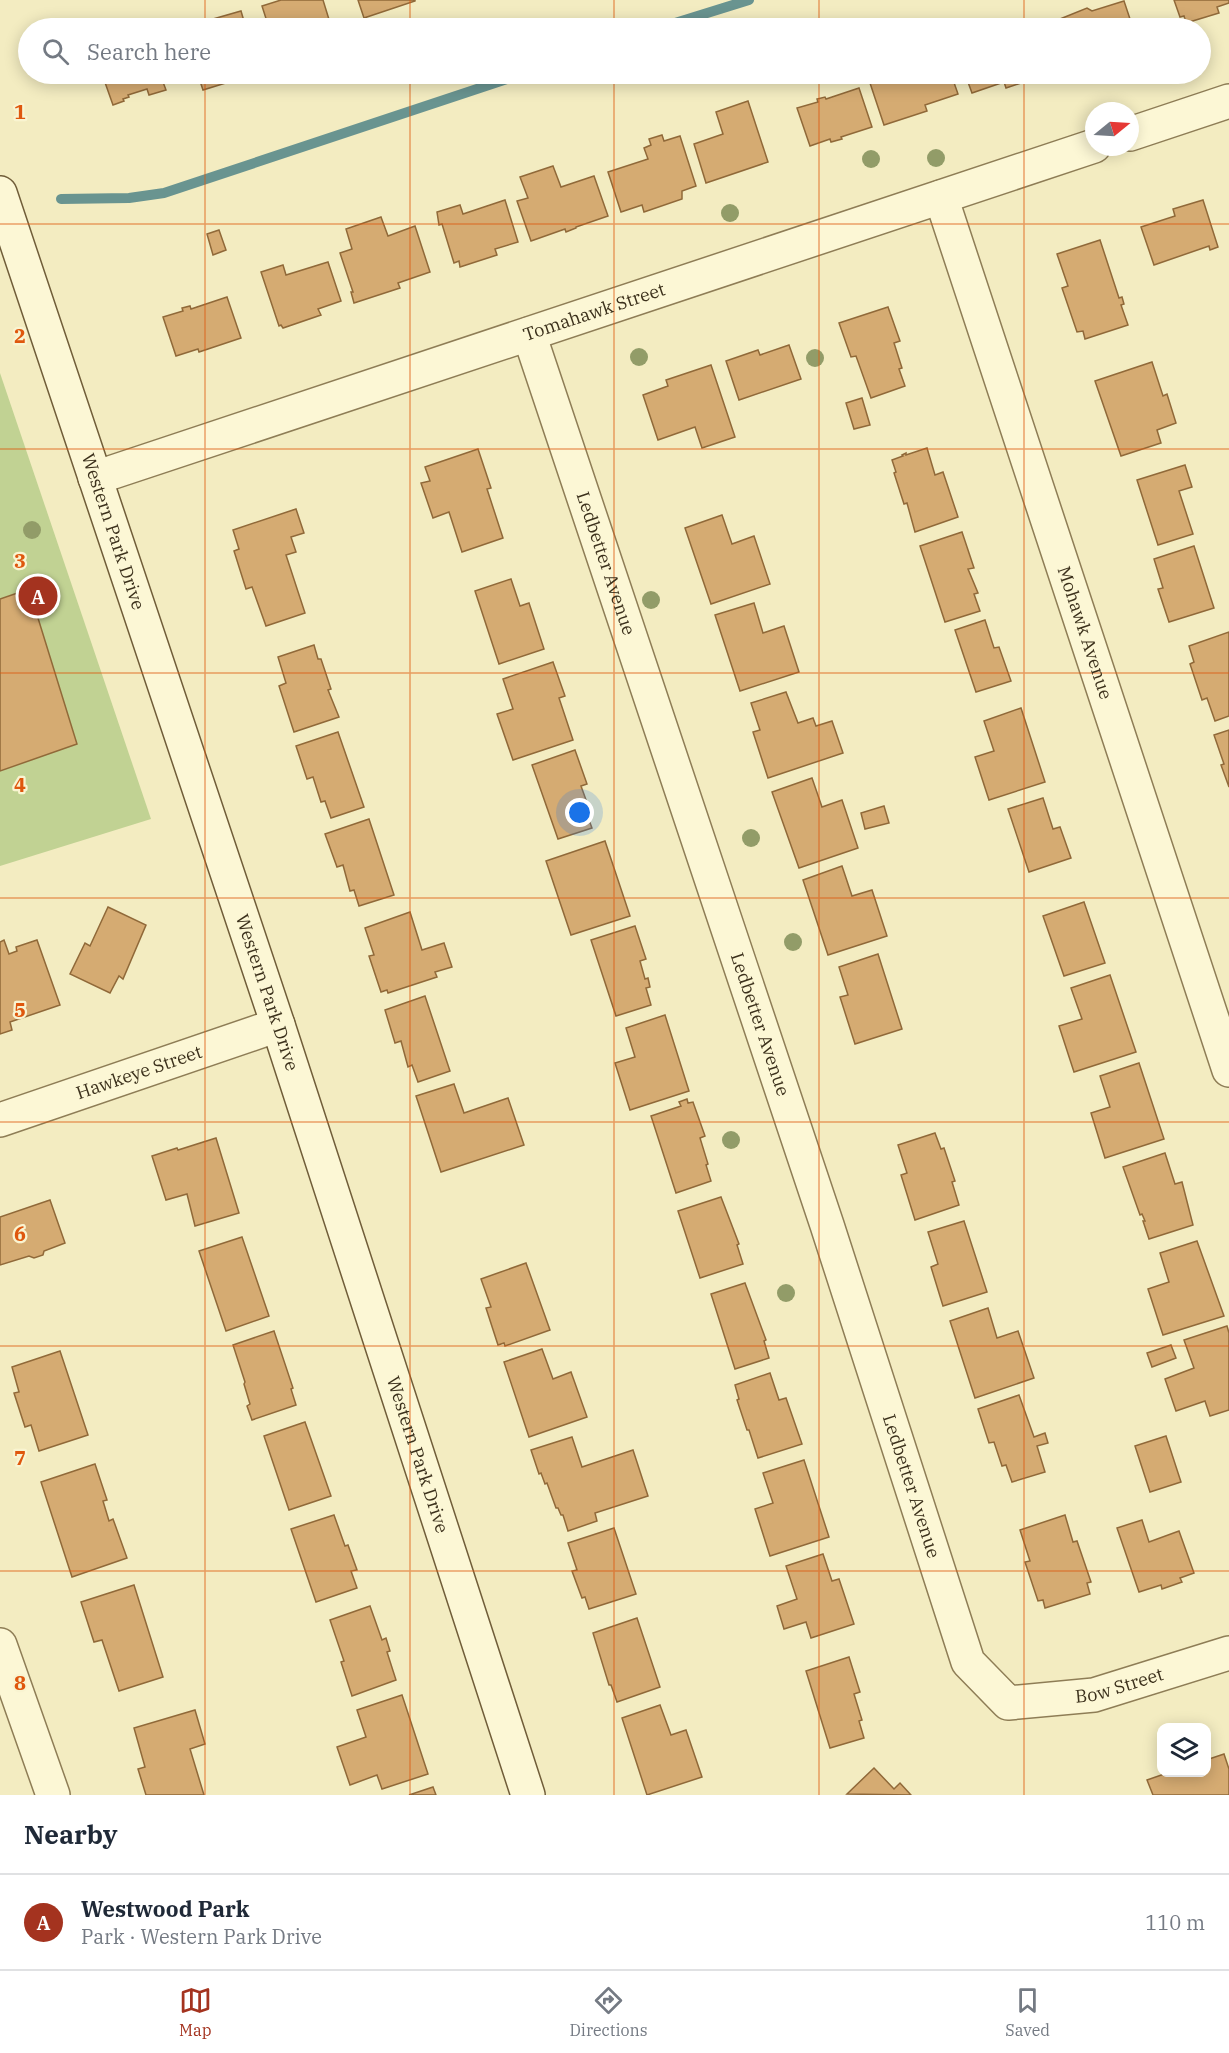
<!DOCTYPE html>
<meta charset="utf-8">
<style>
body{margin:0;font-family:"IBM Plex Serif",serif;background:#f2f2f3;color:#1f2937}
.controls{position:absolute;right:18px;bottom:18px;display:grid;overflow:hidden;border-radius:12px;box-shadow:0 3px 15px #0003}
.controls button{width:54px;height:54px;display:grid;place-items:center;padding:0;border:0;border-bottom:2px solid #e0e1e3;background:#fff;color:#1f2937;font:30px sans-serif}
.compass{position:absolute;left:1085px;top:102px;width:54px;height:54px;border-radius:50%;background:#fff;box-shadow:0 3px 15px #0003;rotate:72deg}
.you{position:absolute;left:580px;top:813px;width:21px;height:21px;margin:-15px;border:4px solid #fff;border-radius:50%;background:#1a73e8;box-shadow:0 0 0 9px #1a73e833}
.badge{display:grid;place-items:center;width:39px;height:39px;border-radius:50%;background:#a4331f;color:#fff;font-size:20px;font-weight:700}
.pin{position:absolute;translate:-50% -50%;border:3px solid #fff;box-shadow:0 2px 6px #0006}
.list{margin:0;padding:0;list-style:none}
h2{display:flex;justify-content:space-between;align-items:center;height:78px;margin:0;padding:0 24px;font-size:26px}
h2 small{font-size:20px;font-weight:400;color:#747a83}
.list li{display:grid;grid-template-columns:39px 1fr auto;gap:18px;align-items:center;box-sizing:border-box;height:96px;padding:0 24px;border-top:2px solid #e0e1e3}
.list b{display:block;font-size:22px;white-space:nowrap}
.list p{margin:0;font-size:20px;white-space:nowrap;color:#747a83}
.list em{font-size:20px;font-style:normal;color:#747a83}
.icon{flex:none;width:33px;height:33px;fill:none;stroke:currentColor;stroke-width:2;stroke-linecap:round;stroke-linejoin:round}
.map{position:relative;flex:none;width:1229px;height:1795px;overflow:hidden}
.search{position:absolute;background:#fff;box-shadow:0 3px 15px #0003;left:18px;right:18px;top:18px;height:66px;display:flex;align-items:center;gap:15px;box-sizing:border-box;padding:0 21px;border-radius:33px;color:#747a83;font-size:22px}
.sheet{height:174px;background:#fff}
nav{display:flex;justify-content:space-around;align-items:center;box-sizing:border-box;height:84px;border-top:2px solid #e0e1e3;background:#fff;font-size:16px;color:#747a83}
nav a{display:grid;justify-items:center;gap:3px}
nav .on{color:#a4331f}
.map>svg:first-child{display:block}
</style>
<div class="map">
<svg width="1229" height="1795" viewBox="0 0 1229 1795">
<rect width="100%" height="100%" fill="#f3ecc1"/>
<polygon fill="#c1d293" points="0,373 151,819 0,866"/>
<g fill="none" stroke-linecap="round" stroke-linejoin="round">
<g stroke="#699490" stroke-width="10">
<polyline points="659,28 749,0"/>
<polyline points="61,199 129,198 164,193 522,74"/>
</g>
</g>
<g fill="#d5ab72" stroke="#906939" stroke-width="1.5">
<polygon points="281,0 323,0 331,26 322,28 269,28 262,6"/>
<polygon points="358,0 415,0 415,1 364,18"/>
<polygon points="1174,0 1229,0 1229,3 1217,7 1219,13 1186,23 1184,16 1180,17"/>
<polygon points="1124,1 1133,28 1063,28 1060,19 1087,8 1092,11"/>
<polygon points="241,11 246,28 200,28 199,26 207,24 206,22 213,19"/>
<polygon points="1036,24 1037,28 1021,28"/>
<polygon points="102,74 160,74 166,90 149,95 147,89 128,95 129,97 123,99 124,101 113,105"/>
<polygon points="199,74 227,74 229,82 203,90 200,81 195,82 193,75"/>
<polygon points="880,74 951,74 958,94 925,105 927,111 884,125 868,77"/>
<polygon points="965,74 1048,74 1006,88 1004,82 972,93"/>
<polygon points="859,88 872,127 841,137 842,139 831,142 830,139 810,146 797,108 818,102 817,99 825,97 826,99"/>
<polygon points="748,101 768,162 706,183 694,144 723,134 716,112"/>
<polygon points="662,135 664,141 680,136 696,186 682,191 682,199 644,212 642,205 621,212 608,172 648,159 644,148 651,145 649,139"/>
<polygon points="553,166 561,187 594,176 608,216 576,227 576,228 566,232 565,229 531,241 517,201 528,198 520,177"/>
<polygon points="505,200 518,242 495,249 497,255 460,267 459,261 454,263 442,224 439,225 437,212 460,205 463,214"/>
<polygon points="1203,200 1218,247 1210,250 1209,246 1154,265 1141,227 1175,216 1173,209"/>
<polygon points="381,217 388,236 415,226 430,272 398,283 400,288 354,303 351,292 353,292 340,253 352,249 346,229"/>
<polygon points="219,230 226,250 213,255 207,234"/>
<polygon points="1100,240 1119,298 1122,297 1124,304 1121,305 1128,325 1085,339 1083,331 1077,332 1062,288 1068,286 1057,254"/>
<polygon points="328,262 341,301 318,309 321,315 283,328 281,325 279,326 261,272 283,265 286,275"/>
<polygon points="227,297 241,338 199,352 198,349 176,356 163,317 183,311 182,308 190,306 191,309"/>
<polygon points="888,307 900,341 894,343 902,368 899,369 905,386 871,398 856,356 851,357 839,323"/>
<polygon points="789,345 801,379 739,400 726,361 758,350 760,355"/>
<polygon points="1152,362 1163,396 1167,394 1176,423 1157,430 1161,443 1121,456 1095,381"/>
<polygon points="711,365 735,437 702,448 695,427 658,440 643,395 668,386 666,380"/>
<polygon points="862,398 870,425 854,429 846,403"/>
<polygon points="927,448 935,475 943,472 958,517 915,532 907,503 904,504 894,473 896,472 892,460 903,456 902,455 906,453 906,455"/>
<polygon points="478,449 491,488 487,489 503,538 462,552 449,512 433,518 421,483 430,481 425,467"/>
<polygon points="1185,465 1192,487 1179,491 1193,534 1158,545 1137,480"/>
<polygon points="296,509 304,533 291,537 296,552 286,555 305,613 266,626 252,587 246,589 234,551 239,549 233,530"/>
<polygon points="722,515 732,544 754,536 770,584 711,604 685,528"/>
<polygon points="962,532 974,568 968,569 978,593 974,594 980,611 945,622 920,546"/>
<polygon points="1194,546 1214,608 1169,622 1158,589 1163,588 1154,559"/>
<polygon points="511,579 520,606 529,603 544,649 499,664 475,591"/>
<polygon points="29,589 77,744 0,771 0,599"/>
<polygon points="754,603 763,633 784,626 799,672 740,691 715,615"/>
<polygon points="985,620 994,648 999,647 1011,681 976,692 955,630"/>
<polygon points="1229,632 1229,716 1215,721 1207,698 1202,700 1190,664 1194,662 1189,646"/>
<polygon points="314,645 318,659 321,659 331,689 328,690 339,717 294,732 279,686 286,683 278,657"/>
<polygon points="553,662 565,696 559,698 573,740 513,760 497,714 513,709 503,679"/>
<polygon points="786,692 798,723 813,718 816,726 832,721 843,753 768,778 753,732 760,730 751,703"/>
<polygon points="1021,708 1045,782 989,800 975,757 994,751 984,721"/>
<polygon points="1229,730 1229,787 1221,765 1224,764 1214,735"/>
<polygon points="338,732 364,807 331,818 325,801 321,802 313,777 307,779 296,746"/>
<polygon points="575,750 587,784 581,786 590,811 586,812 592,828 558,839 532,765"/>
<polygon points="812,778 822,807 842,800 858,848 799,868 772,792"/>
<polygon points="1043,798 1053,829 1060,827 1071,858 1029,872 1008,809"/>
<polygon points="884,806 889,823 865,829 861,813"/>
<polygon points="369,819 394,895 359,906 354,890 350,891 343,865 337,867 325,834"/>
<polygon points="605,841 630,916 571,935 546,861"/>
<polygon points="842,866 852,896 872,890 887,936 828,955 803,880"/>
<polygon points="1084,902 1105,963 1064,976 1043,916"/>
<polygon points="108,907 146,925 123,979 119,976 110,993 70,974 85,943 90,946"/>
<polygon points="410,912 422,950 444,943 452,967 435,972 437,977 388,993 387,990 381,992 369,956 374,955 365,928"/>
<polygon points="635,926 646,959 640,961 645,979 648,978 650,987 646,988 651,1005 616,1016 591,940"/>
<polygon points="4,940 9,954 17,951 16,947 37,940 60,1005 10,1022 12,1030 0,1034 0,942"/>
<polygon points="878,954 902,1029 855,1044 840,997 848,995 839,967"/>
<polygon points="1110,975 1136,1052 1074,1072 1059,1026 1082,1019 1071,988"/>
<polygon points="425,996 450,1071 418,1082 412,1065 408,1067 401,1041 395,1043 385,1010"/>
<polygon points="665,1015 689,1091 630,1110 615,1063 635,1057 626,1028"/>
<polygon points="1139,1063 1164,1139 1105,1158 1091,1113 1110,1107 1100,1076"/>
<polygon points="454,1084 464,1113 508,1098 524,1145 441,1172 416,1096"/>
<polygon points="687,1099 688,1103 693,1102 705,1136 700,1138 708,1164 706,1165 711,1181 676,1193 651,1116 681,1106 679,1102"/>
<polygon points="935,1133 941,1149 944,1148 955,1181 952,1182 959,1205 915,1220 901,1175 907,1173 898,1145"/>
<polygon points="216,1138 239,1213 195,1226 187,1194 166,1200 152,1156 177,1148 178,1150"/>
<polygon points="1165,1153 1175,1184 1182,1182 1193,1225 1149,1239 1143,1221 1145,1221 1142,1214 1140,1215 1123,1167"/>
<polygon points="721,1197 739,1244 737,1245 743,1264 700,1278 678,1211"/>
<polygon points="50,1200 65,1243 44,1251 43,1255 34,1258 29,1256 0,1265 0,1217"/>
<polygon points="964,1221 987,1292 943,1306 931,1267 938,1264 928,1232"/>
<polygon points="242,1237 269,1316 226,1331 199,1251"/>
<polygon points="1197,1241 1224,1316 1163,1335 1148,1289 1169,1282 1160,1253"/>
<polygon points="526,1263 550,1330 505,1346 504,1343 498,1345 486,1308 491,1307 481,1279"/>
<polygon points="745,1283 766,1340 764,1341 769,1358 735,1369 711,1294"/>
<polygon points="988,1308 997,1338 1018,1331 1034,1378 975,1398 950,1321"/>
<polygon points="1227,1326 1229,1333 1229,1410 1210,1416 1205,1401 1176,1411 1165,1379 1194,1368 1184,1340"/>
<polygon points="274,1331 293,1388 291,1389 296,1405 252,1420 247,1406 250,1404 244,1384 245,1382 233,1345"/>
<polygon points="1171,1345 1176,1358 1152,1367 1147,1353"/>
<polygon points="542,1349 553,1379 571,1372 587,1417 529,1437 504,1362"/>
<polygon points="60,1351 88,1435 39,1451 31,1425 25,1427 14,1393 19,1392 12,1367"/>
<polygon points="770,1373 779,1400 786,1398 802,1444 758,1458 749,1430 747,1430 737,1400 739,1399 735,1385"/>
<polygon points="1019,1395 1034,1437 1045,1433 1048,1443 1037,1446 1045,1472 1012,1482 1006,1465 1002,1466 994,1442 989,1443 978,1409"/>
<polygon points="305,1422 331,1496 289,1510 264,1436"/>
<polygon points="1166,1436 1181,1482 1150,1492 1135,1446"/>
<polygon points="572,1437 582,1467 633,1450 648,1496 595,1513 597,1521 568,1531 563,1515 561,1515 558,1508 556,1508 547,1483 545,1484 541,1473 539,1474 531,1450"/>
<polygon points="804,1460 829,1537 770,1556 755,1509 773,1503 763,1473"/>
<polygon points="95,1464 107,1500 103,1501 109,1521 113,1519 127,1558 72,1577 41,1482"/>
<polygon points="334,1515 345,1546 348,1545 357,1570 351,1571 357,1588 316,1602 291,1529"/>
<polygon points="1065,1515 1073,1542 1077,1541 1091,1582 1087,1583 1090,1594 1045,1608 1043,1600 1038,1601 1025,1562 1030,1561 1020,1530"/>
<polygon points="1142,1520 1149,1542 1179,1531 1194,1573 1180,1578 1182,1582 1162,1589 1161,1585 1139,1592 1117,1528"/>
<polygon points="614,1528 636,1594 589,1609 585,1597 582,1598 572,1571 577,1570 568,1543"/>
<polygon points="823,1554 832,1581 839,1579 854,1624 811,1638 806,1622 784,1629 777,1606 797,1599 786,1566"/>
<polygon points="134,1585 163,1677 119,1691 102,1640 94,1642 81,1602"/>
<polygon points="370,1606 382,1640 386,1638 390,1651 387,1652 396,1680 352,1696 341,1662 344,1661 330,1620"/>
<polygon points="637,1618 660,1687 617,1702 611,1685 609,1685 593,1633"/>
<polygon points="849,1657 860,1692 854,1694 862,1720 859,1721 864,1738 830,1748 806,1671"/>
<polygon points="402,1695 428,1774 382,1789 377,1775 350,1785 337,1747 366,1737 357,1710"/>
<polygon points="660,1705 671,1735 686,1730 702,1777 647,1795 622,1718"/>
<polygon points="195,1710 205,1744 190,1749 204,1795 146,1795 138,1769 145,1767 134,1728"/>
<polygon points="1224,1754 1229,1769 1229,1795 1153,1795 1147,1780 1170,1772 1206,1772 1206,1760"/>
<polygon points="874,1768 894,1789 900,1783 911,1795 847,1794"/>
<polygon points="433,1787 436,1795 409,1795"/>
</g>
<g fill="none" stroke-linecap="round" stroke-linejoin="round">
<g stroke="#8e7d56" stroke-width="36">
<g id="street">
<polyline points="1130,134 1229,101"/>
<path id="s1" d="M941,197L1229,1070"/>
<path id="s2" d="M529,334L827,1225L968,1662L1008,1703L1094,1695L1229,1653"/>
<path id="s3" d="M95,478L1094,146"/>
<path id="s4" d="M0,1120L278,1025"/>
<polyline points="0,1645 53,1795"/>
</g>
</g>
<g stroke="#705d39" stroke-width="36">
<g id="secondary">
<path id="s5" d="M0,193L278,1025L528,1795"/>
</g>
</g>
<use href="#street" stroke="#fcf7d5" stroke-width="33"/>
<use href="#secondary" stroke="#fcf7d5" stroke-width="33"/>
</g>
<g fill="#929c68">
<circle cx="936" cy="158" r="9"/>
<circle cx="871" cy="159" r="9"/>
<circle cx="730" cy="213" r="9"/>
<circle cx="639" cy="357" r="9"/>
<circle cx="815" cy="358" r="9"/>
<circle cx="32" cy="530" r="9"/>
<circle cx="651" cy="600" r="9"/>
<circle cx="751" cy="838" r="9"/>
<circle cx="793" cy="942" r="9"/>
<circle cx="731" cy="1140" r="9"/>
<circle cx="786" cy="1293" r="9"/>
</g>
<path fill="none" stroke="#df570d" stroke-width="1.5" stroke-opacity="0.55" d="M205,0V28M410,0V28M614,0V28M819,0V28M1024,0V28M205,74V1795M410,74V1795M614,74V1795M819,74V1795M1024,74V1795M0,224H1229M0,449H1229M0,673H1229M0,898H1229M0,1122H1229M0,1346H1229M0,1571H1229"/>
<g text-anchor="middle" stroke-width="4.5" stroke-linejoin="round" paint-order="stroke">
<g font-size="18" fill="#3c311c" stroke="#f9f4d1">
<text dy="6" stroke="none"><textPath href="#s3" startOffset="526">Tomahawk Street</textPath></text>
<text dy="6" stroke="none"><textPath href="#s5" startOffset="357">Western Park Drive</textPath></text>
<text dy="6" stroke="none"><textPath href="#s2" startOffset="242">Ledbetter Avenue</textPath></text>
<text dy="6" stroke="none"><textPath href="#s1" startOffset="459">Mohawk Avenue</textPath></text>
<text dy="6" stroke="none"><textPath href="#s5" startOffset="843">Western Park Drive</textPath></text>
<text dy="6" stroke="none"><textPath href="#s2" startOffset="728">Ledbetter Avenue</textPath></text>
<text dy="6" stroke="none"><textPath href="#s4" startOffset="147">Hawkeye Street</textPath></text>
<text dy="6" stroke="none"><textPath href="#s5" startOffset="1329">Western Park Drive</textPath></text>
<text dy="6" stroke="none"><textPath href="#s2" startOffset="1214">Ledbetter Avenue</textPath></text>
<text dy="6" stroke="none"><textPath href="#s2" startOffset="1569">Bow Street</textPath></text>
</g>
</g>
<g font-size="20" text-anchor="middle" font-weight="bold" fill="#df570d" stroke="#f9f4d1" stroke-width="4.5" stroke-linejoin="round" paint-order="stroke">
<text x="20" y="119">1</text>
<text x="20" y="343">2</text>
<text x="20" y="568">3</text>
<text x="20" y="792">4</text>
<text x="20" y="1017">5</text>
<text x="20" y="1241">6</text>
<text x="20" y="1465">7</text>
<text x="20" y="1690">8</text>
</g>
</svg>
<div class="controls">
<button><svg class="icon" aria-label="layers" viewBox="0 0 24 24"><path d="M12 4l9 5-9 5-9-5zM3 14l9 5 9-5"/></svg></button>
</div>
<svg class="compass" viewBox="-18 -18 36 36"><path d="M0-13l5 13h-10z" fill="#e53935"/><path d="M0 13l5-13h-10z" fill="#747a83"/></svg>
<div class="you"></div>
<div class="pin badge" style="left:38px;top:596px">A</div>
<div class="search"><svg class="icon" aria-label="search" viewBox="0 0 24 24"><circle cx="10" cy="10" r="6"/><path d="M15 15l6 6"/></svg>Search here</div>
</div>
<section class="sheet">
<h2>Nearby<small></small></h2>
<ul class="list">
<li><span class="badge">A</span><div><b>Westwood Park</b><p>Park · Western Park Drive</p></div><em>110 m</em></li>
</ul>
</section>
<nav>
<a class="on"><svg class="icon" aria-label="map" viewBox="0 0 24 24"><path d="M3 6l6-2 6 2 6-2v14l-6 2-6-2-6 2zM9 4v14M15 6v14"/></svg>Map</a>
<a><svg class="icon" aria-label="directions" viewBox="0 0 24 24"><path d="M12 3l9 9-9 9-9-9zM9 14v-3h6M13 9l2 2-2 2"/></svg>Directions</a>
<a><svg class="icon" aria-label="saved" viewBox="0 0 24 24"><path d="M7 4h10v16l-5-4-5 4z"/></svg>Saved</a>
</nav>
